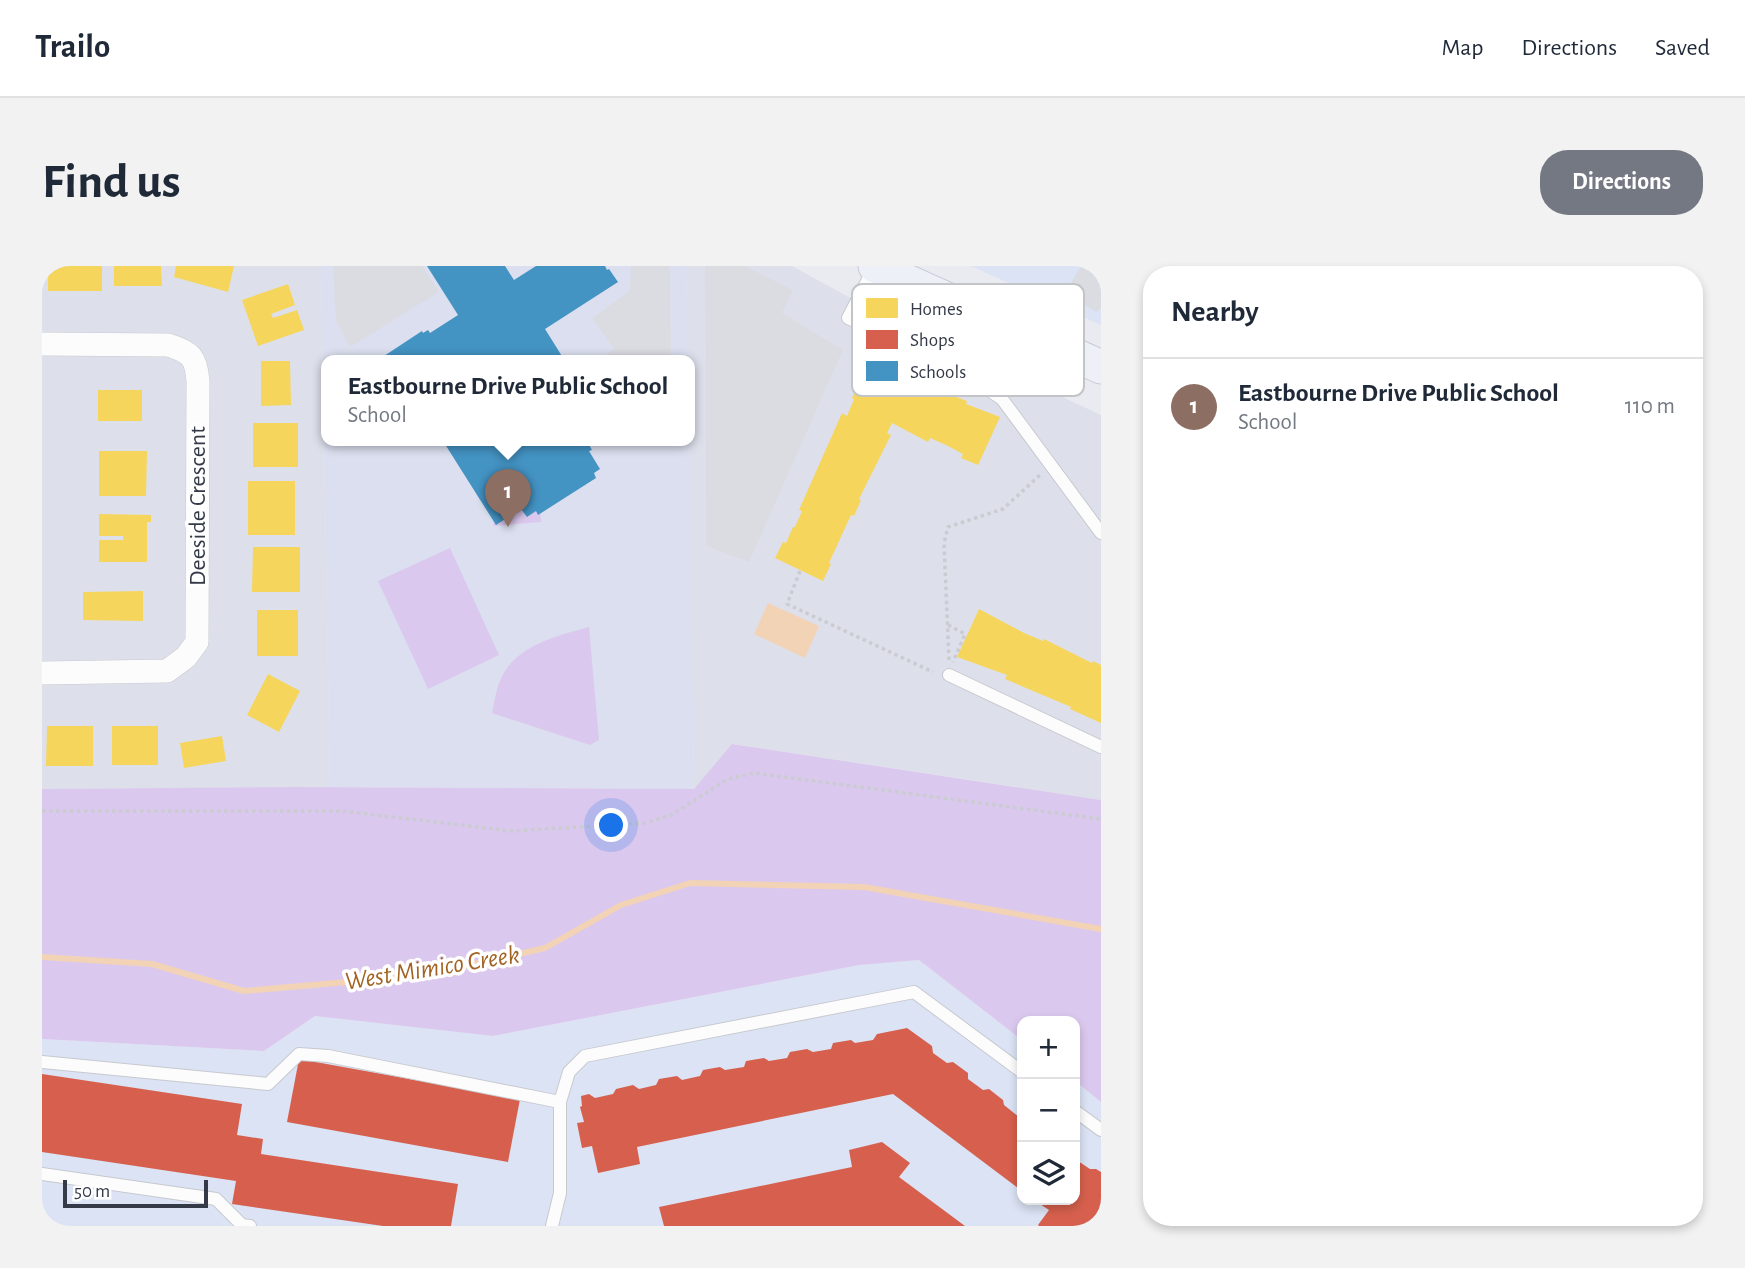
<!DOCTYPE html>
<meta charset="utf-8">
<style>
body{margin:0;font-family:"Alegreya Sans",sans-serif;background:#f2f2f3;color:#1f2937}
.controls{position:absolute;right:21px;bottom:21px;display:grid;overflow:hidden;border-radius:14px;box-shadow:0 4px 10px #0003}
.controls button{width:63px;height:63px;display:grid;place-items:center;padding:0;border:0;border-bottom:2px solid #e0e1e3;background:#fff;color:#1f2937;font:35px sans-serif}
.scale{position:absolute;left:21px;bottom:18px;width:145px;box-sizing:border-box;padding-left:7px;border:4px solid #343a48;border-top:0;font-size:19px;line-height:24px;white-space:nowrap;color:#343a48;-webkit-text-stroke:5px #fff;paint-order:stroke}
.you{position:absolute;left:570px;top:560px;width:24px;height:24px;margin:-18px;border:5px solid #fff;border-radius:50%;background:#1a73e8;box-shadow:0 0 0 10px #1a73e833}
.badge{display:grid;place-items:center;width:46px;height:46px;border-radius:50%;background:#747883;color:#fff;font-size:23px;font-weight:700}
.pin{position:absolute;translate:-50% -58px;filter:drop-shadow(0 2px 4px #0008)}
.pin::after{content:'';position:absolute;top:37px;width:24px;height:21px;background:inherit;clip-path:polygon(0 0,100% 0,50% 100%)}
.popup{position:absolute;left:279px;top:89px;width:374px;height:91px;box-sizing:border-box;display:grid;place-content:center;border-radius:14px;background:#fff;filter:drop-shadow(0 2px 5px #0005);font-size:23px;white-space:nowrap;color:#747a83}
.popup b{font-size:26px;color:#1f2937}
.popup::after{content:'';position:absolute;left:50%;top:100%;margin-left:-14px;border:14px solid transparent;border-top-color:#fff}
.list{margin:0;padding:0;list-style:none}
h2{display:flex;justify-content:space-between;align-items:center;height:91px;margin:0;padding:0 28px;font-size:30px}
h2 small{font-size:23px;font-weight:400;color:#747a83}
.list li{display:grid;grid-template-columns:46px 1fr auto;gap:21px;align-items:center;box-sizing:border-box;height:98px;padding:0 28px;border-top:2px solid #e0e1e3}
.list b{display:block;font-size:26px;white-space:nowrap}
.list p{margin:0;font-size:23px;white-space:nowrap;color:#747a83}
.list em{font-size:23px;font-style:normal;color:#747a83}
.icon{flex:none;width:38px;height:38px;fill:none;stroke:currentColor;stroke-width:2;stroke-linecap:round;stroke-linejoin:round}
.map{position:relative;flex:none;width:1059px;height:960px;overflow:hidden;border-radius:28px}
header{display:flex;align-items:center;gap:42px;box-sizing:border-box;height:98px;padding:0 35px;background:#fff;border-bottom:2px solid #e0e1e3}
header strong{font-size:33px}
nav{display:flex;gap:38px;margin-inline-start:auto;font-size:24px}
.intro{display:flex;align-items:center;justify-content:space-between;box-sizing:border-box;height:168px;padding:0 42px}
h1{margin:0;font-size:49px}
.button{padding:18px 32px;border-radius:28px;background:#747883;color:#fff;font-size:24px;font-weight:700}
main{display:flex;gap:42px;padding:0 42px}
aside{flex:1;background:#fff;border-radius:28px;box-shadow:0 4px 10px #0003}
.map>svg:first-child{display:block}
</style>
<header>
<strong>Trailo</strong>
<nav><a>Map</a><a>Directions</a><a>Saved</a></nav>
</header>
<div class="intro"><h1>Find us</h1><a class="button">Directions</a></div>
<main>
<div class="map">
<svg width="1059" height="960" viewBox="0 0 1059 960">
<rect width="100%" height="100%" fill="#eaebf0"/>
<g fill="#dde0eb">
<polygon points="0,0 279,0 288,521 0,523"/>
<polygon points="645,0 750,0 803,29 1059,149 1059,534 691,478 652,523"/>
</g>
<g fill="#dbe3f4">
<polygon points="929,0 1059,0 1059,59 1015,39"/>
<polygon points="877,694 980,774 980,934 1033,934 1033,815 1059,836 1059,960 0,960 0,773 222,785 273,750 451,770 817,699"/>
</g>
<polygon fill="#dbdfef" points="279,0 645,0 647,95 284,95 284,175 648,175 652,523 288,521"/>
<g fill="#dbc8ee">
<polygon points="496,213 499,256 452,260 448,217"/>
<polygon points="408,282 457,389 386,423 336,315"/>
<path d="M547,361L557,474L548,479L450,447C453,433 455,417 463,405C480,378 518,369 547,361Z"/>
<polygon points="690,478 1059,534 1059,836 1033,815 1033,755 980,755 980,774 877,694 817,699 451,770 273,750 222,785 0,773 0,523 253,521 652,523"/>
</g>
<g fill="#dbdce2">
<polygon points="291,0 380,0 397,26 308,81 294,55"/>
<polygon points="589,0 628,0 629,95 556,95 572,83 550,52 588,25"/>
<polygon points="663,0 702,0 751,24 740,47 801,84 707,296 664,280"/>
<polygon points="1039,0 1059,0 1059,42 1054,46 1023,27"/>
</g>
<polygon fill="#f2d3b6" points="726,337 777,360 763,392 712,368"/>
<g fill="#f6d55c">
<rect x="6" y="0" width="54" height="25"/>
<polygon points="72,0 119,0 120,20 72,20"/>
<polygon points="134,0 192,0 186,26 132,11"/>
<polygon points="246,18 253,39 229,48 231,52 255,44 262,64 216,80 200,34"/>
<polygon points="829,84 850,94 849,97 856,100 854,106 861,109 863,106 893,120 892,123 925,135 924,138 958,151 936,199 919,192 921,188 904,179 888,172 886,176 850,157 845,167 849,169 817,233 819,234 812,250 809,249 787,297 789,298 781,315 733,292 741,276 744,277 751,261 753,261 760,245 757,244 800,147 805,150 812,133 810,132 814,123 812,122"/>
<polygon points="219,95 248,95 249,139 219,140"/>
<rect x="56" y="124" width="44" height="31"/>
<rect x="211" y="157" width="45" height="44"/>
<polygon points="57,185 105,185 104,230 57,230"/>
<rect x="206" y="215" width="47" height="54"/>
<polygon points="57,248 109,249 109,256 105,256 105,296 57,296 57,274 81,274 81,270 57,270"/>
<polygon points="211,281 258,281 258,326 210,326"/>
<polygon points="101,325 101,355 41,354 41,326"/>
<polygon points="937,343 982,367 1001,375 1002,373 1050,397 1051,395 1059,399 1059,457 1028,443 1029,441 963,413 965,409 915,391"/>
<rect x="215" y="344" width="41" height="46"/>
<polygon points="226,408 258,425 237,466 205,449"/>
<polygon points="5,460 51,460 51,500 4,500"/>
<rect x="70" y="460" width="46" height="39"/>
<polygon points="180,470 184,495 142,502 138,477"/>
</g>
<g fill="#d6604d">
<polygon points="865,762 890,780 891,787 905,797 911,796 926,807 926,813 941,824 947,823 961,834 962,839 977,851 980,850 980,925 851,828 595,881 598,898 556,907 550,880 540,882 535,857 542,856 538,841 540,840 539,830 547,828 553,832 571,828 574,823 591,819 597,823 614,819 617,813 635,810 640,814 658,810 661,804 678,801 683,804 702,801 704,795 722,792 727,795 745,792 748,786 765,783 771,786 789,783 791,777 809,774 813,777 831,774 835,768"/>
<polygon points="257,793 478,833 466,896 245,856"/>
<polygon points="0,808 200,838 195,869 221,873 219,888 416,918 409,960 341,960 190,938 194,915 0,886"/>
<polygon points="840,876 868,897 857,911 923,960 622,960 617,941 810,901 807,884"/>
<polygon points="1033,893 1048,903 1054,903 1059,906 1059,948 1050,960 997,960 996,959 1007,944 992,934 1033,934"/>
</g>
<g fill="#4393c3">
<polygon points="385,0 463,0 472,14 494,0 563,0 565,4 567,3 576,16 503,63 523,95 341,95 339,92 380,65 381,67 386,64 388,67 416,49"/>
<polygon points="401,175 545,175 550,184 547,185 558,203 552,207 554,212 496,249 494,245 485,251 479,243 454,259"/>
</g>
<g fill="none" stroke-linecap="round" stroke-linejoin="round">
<polyline stroke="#f2d3b6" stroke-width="6" points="0,691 110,698 202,725 316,715 405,704 503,682 579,639 648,617 822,621 1059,663"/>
<g stroke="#c7c9ce" stroke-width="14">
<g id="lane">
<polyline points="833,0 806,52 913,101 960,133 1059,267"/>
<polyline points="907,409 1059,481"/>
<polyline points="0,796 226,818 257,788 286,790 518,836"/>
<polyline points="1033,845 1059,864"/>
<polyline points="0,908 174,933 200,959 208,960"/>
<polyline points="510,960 518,927 518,836 527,806 543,790 872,726 980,806"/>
</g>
</g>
<g stroke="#c7c9ce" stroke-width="24">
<path id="street" d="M0,78L126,79C149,86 154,91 156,115L155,376L144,391L125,405L0,407"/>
</g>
<g stroke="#c7cad8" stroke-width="35">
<path id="secondary" d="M833,0C907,36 984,66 1059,101"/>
</g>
<g stroke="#caccd1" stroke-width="3.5" stroke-dasharray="3.5 3.5" stroke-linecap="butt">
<polyline points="758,305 745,338 891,406"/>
<polyline points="906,359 923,368 911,396"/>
<polyline points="907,394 902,277 906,261 961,243 998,209"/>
<polyline points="0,545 300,545 469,565 603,557 629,549 686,513 712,507 1059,553"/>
</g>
<use href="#lane" stroke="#fcfcfd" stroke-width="12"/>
<use href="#street" stroke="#fcfcfd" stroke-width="23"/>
<use href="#secondary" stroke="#eef0f7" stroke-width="33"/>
</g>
<g text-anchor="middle" stroke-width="7" stroke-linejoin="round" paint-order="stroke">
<g font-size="24" fill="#343a48" stroke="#fff">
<text transform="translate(155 240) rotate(-90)" y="8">Deeside Crescent</text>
</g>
<g font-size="26" font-style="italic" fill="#a26322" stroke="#fff">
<text transform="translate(390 701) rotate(-9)" y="9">West Mimico Creek</text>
</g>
</g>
<rect x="810" y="18" width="232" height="112" rx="10" fill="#fff" stroke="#c2c4c8" stroke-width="2"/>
<rect x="824" y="32" width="32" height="20" fill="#f6d55c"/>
<rect x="824" y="64" width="32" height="19" fill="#d6604d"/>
<rect x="824" y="95" width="32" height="20" fill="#4393c3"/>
<g font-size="19" fill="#343a48">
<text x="868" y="49">Homes</text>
<text x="868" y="80">Shops</text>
<text x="868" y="112">Schools</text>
</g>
</svg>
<div class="controls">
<button>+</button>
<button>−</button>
<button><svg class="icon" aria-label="layers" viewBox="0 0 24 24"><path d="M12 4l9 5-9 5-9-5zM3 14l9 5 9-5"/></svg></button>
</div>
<div class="scale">50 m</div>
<div class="you"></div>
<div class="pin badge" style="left:466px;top:261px;background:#8d6e63">1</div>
<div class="popup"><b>Eastbourne Drive Public School</b>School</div>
</div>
<aside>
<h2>Nearby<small></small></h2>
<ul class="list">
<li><span class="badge" style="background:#8d6e63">1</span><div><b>Eastbourne Drive Public School</b><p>School</p></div><em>110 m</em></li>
</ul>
</aside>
</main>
